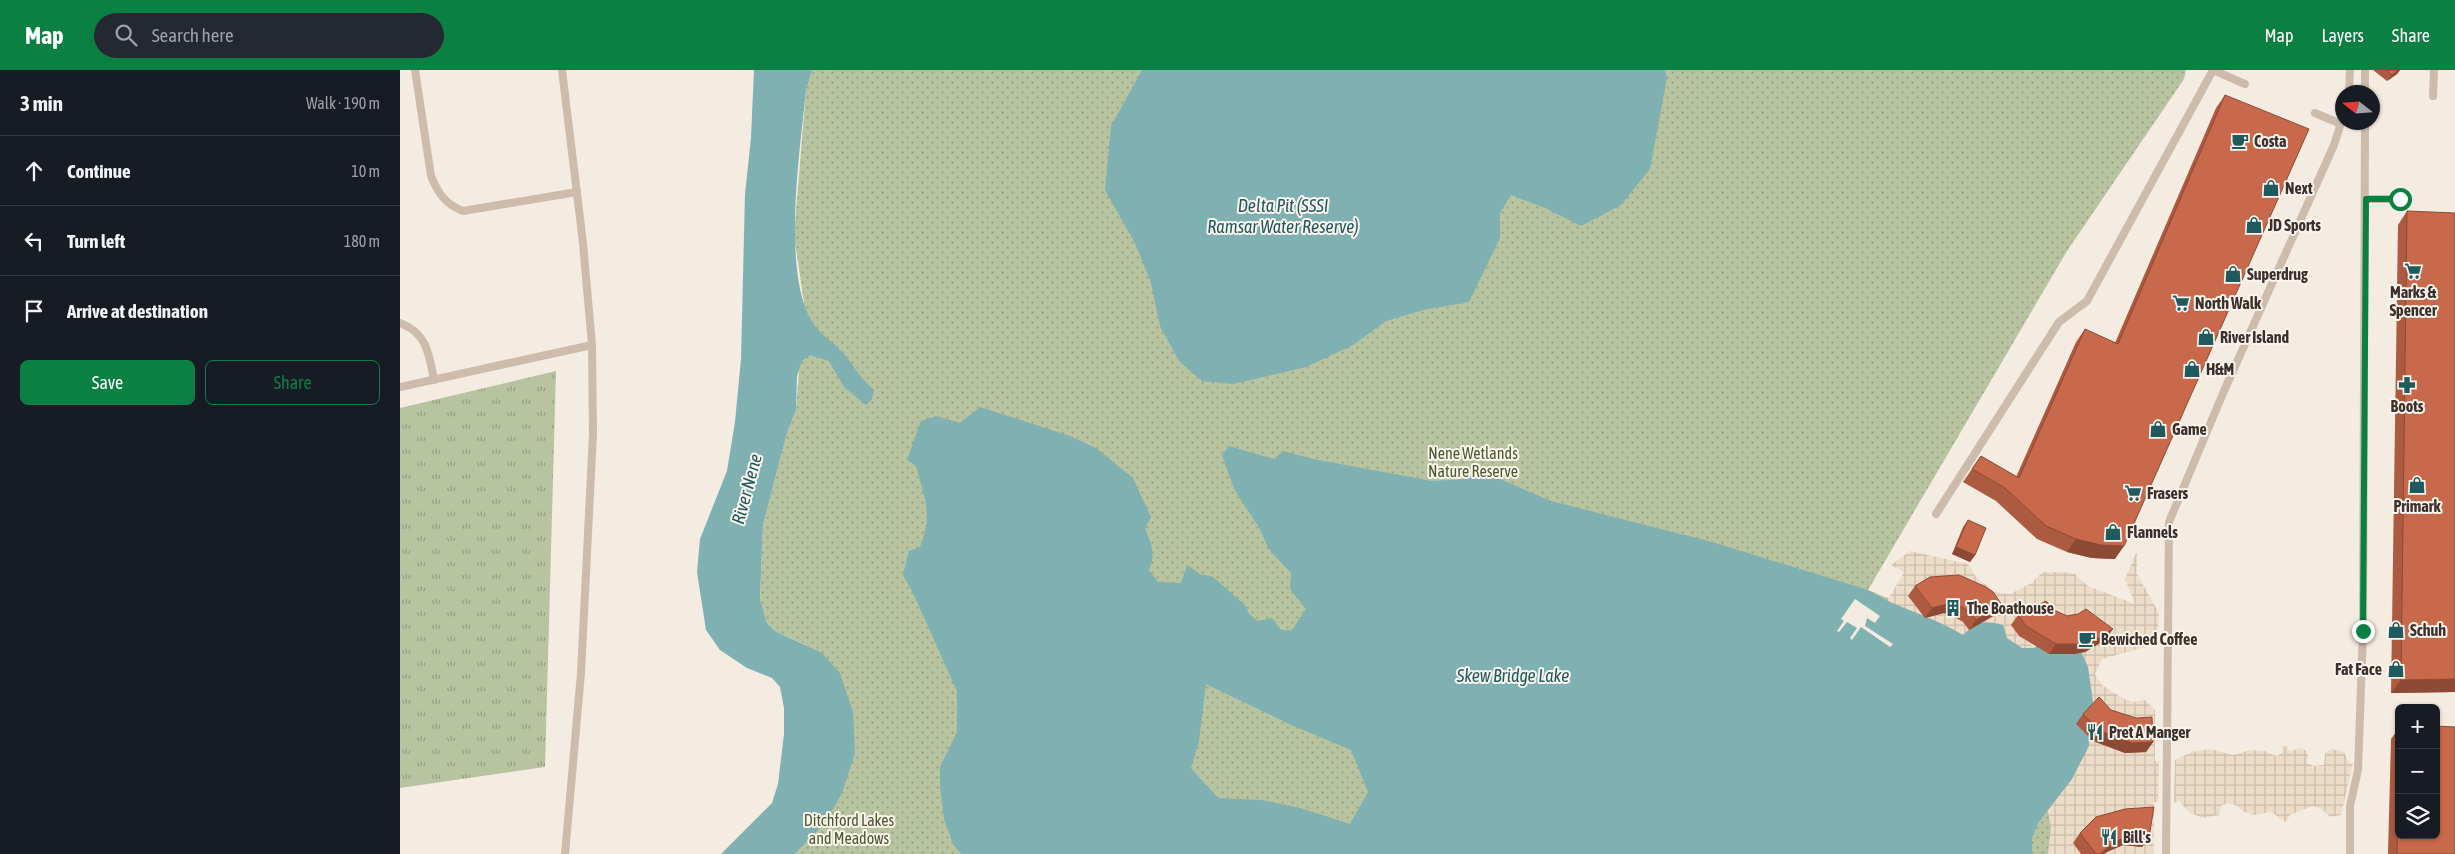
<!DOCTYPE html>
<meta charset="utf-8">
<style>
body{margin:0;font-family:"Asap Condensed",sans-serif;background:#242831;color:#f1f3f6}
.controls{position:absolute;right:15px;bottom:15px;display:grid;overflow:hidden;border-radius:8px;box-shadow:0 1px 4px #0004}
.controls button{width:45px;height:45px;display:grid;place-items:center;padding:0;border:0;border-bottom:1px solid #363941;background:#171b24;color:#f1f3f6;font:25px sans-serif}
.compass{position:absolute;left:1935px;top:15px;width:45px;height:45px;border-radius:50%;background:#171b24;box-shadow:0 1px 4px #0004;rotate:287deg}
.stop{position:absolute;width:15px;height:15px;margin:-11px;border:4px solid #0b8043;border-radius:50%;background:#fff}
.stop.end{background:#0b8043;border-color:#fff;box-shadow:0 1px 5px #0008}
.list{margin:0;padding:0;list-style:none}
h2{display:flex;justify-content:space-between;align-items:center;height:65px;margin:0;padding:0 20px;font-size:21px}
h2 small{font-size:16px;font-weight:400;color:#9ea1a6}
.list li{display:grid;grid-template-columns:32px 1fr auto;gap:15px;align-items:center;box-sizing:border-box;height:70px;padding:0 20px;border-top:1px solid #363941}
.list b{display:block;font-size:19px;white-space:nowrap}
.list em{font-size:16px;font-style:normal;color:#9ea1a6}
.actions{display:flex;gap:10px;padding:15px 20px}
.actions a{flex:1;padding:11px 0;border:1px solid #0b8043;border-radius:8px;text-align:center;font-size:18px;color:#0b8043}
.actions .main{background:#0b8043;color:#fff}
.icon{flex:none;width:28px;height:28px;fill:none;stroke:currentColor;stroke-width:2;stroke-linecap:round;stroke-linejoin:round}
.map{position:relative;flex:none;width:2055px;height:784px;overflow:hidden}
header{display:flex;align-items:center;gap:30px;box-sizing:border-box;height:70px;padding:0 25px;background:#0b8043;color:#fff}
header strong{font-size:24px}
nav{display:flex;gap:28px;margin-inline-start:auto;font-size:18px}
.search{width:350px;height:45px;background:#242831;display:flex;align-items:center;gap:12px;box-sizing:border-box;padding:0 18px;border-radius:28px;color:#9ea1a6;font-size:19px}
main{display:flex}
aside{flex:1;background:#171b24}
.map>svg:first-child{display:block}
</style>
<header>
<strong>Map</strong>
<div class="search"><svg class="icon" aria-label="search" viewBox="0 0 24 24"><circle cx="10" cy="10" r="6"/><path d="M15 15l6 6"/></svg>Search here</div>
<nav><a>Map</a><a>Layers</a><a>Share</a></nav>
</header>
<main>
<aside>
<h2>3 min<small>Walk · 190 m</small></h2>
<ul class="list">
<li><svg class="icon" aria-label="ahead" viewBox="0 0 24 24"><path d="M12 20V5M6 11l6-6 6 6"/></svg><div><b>Continue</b></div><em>10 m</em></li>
<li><svg class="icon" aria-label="left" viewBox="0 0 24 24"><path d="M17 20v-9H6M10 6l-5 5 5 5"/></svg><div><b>Turn left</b></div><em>180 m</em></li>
<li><svg class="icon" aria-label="arrive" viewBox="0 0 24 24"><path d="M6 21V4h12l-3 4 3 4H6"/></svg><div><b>Arrive at destination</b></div></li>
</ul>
<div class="actions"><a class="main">Save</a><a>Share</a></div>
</aside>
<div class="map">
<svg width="2055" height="784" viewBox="0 0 2055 784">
<defs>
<pattern id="grass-tufts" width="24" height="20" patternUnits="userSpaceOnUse" patternTransform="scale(1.25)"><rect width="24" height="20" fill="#b8c4a0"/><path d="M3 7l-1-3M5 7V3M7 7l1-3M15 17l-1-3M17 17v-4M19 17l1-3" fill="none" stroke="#97a083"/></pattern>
<pattern id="park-dots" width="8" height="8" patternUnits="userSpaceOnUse" patternTransform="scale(1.25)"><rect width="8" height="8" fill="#b8c4a0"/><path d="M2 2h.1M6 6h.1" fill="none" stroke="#97a083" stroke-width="1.8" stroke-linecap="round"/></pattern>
<pattern id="plaza-grid" width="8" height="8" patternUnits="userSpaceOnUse" patternTransform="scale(1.25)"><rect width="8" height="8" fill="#ecdcc8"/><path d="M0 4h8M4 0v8" fill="none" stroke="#cbbdac"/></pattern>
</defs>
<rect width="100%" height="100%" fill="#f4ebe1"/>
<polygon fill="url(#grass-tufts)" points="156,301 145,697 0,718 0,338"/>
<polygon fill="url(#park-dots)" points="412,0 1786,0 1784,9 1667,181 1468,520 1656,597 1652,784 395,784 422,755 432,741 455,683 406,575 375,561 367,553 360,529 363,455 387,363 396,340 404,233 394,165 406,21"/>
<g fill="url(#plaza-grid)" fill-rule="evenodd">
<path d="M1510,481L1568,494L1576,507L1595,522L1610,524L1630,514L1643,502H1664L1675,504L1688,516L1735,534L1725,509L1737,481V504L1759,543L1757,574L1702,589L1695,604L1702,615L1722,628L1733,632L1745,630L1755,640V691H1759V698L1758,732H1754V784H1704L1723,775L1741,777L1746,748L1673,773L1681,784H1648L1651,757L1645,729L1482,540L1504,502L1491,495ZM1612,555L1705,570L1685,582L1674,584L1640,581L1619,566ZM1677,654L1725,683L1693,671Z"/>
<polygon points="1882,676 1888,676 1888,680 1892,681 1900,678 1905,680 1908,685 1906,693 1914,696 1924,695 1925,683 1931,679 1944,682 1949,693 1953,693 1941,745 1930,747 1922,739 1913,736 1890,745 1886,752 1871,742 1854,745 1844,742 1836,735 1827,733 1821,736 1819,745 1803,748 1790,743 1779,731 1774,733 1775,690 1792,682 1810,679 1834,685 1849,680 1864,681 1876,686 1882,683"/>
</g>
<g fill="#7fb0b2" fill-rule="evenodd">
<path d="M354,0H412L406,21C400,80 382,199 411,250C419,265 435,273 445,285C455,298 462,310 474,320L472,329L466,335L444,317L429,291L410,285L402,291L397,306L396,340L387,363L363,455L360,529L367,553L375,561L422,583L440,603L453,642L455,683L442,723L432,741L422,756L395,784H321L372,733L378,714L384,664V638L380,617L372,608L347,598L320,580L306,560L297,502L300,469L327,401L335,352L341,289L345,124L351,68Z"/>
<polygon points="742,0 1265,0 1267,8 1250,99 1221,135 1181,156 1143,137 1111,125 1100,143 1100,168 1069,232 1023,240 986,251 953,275 906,297 833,314 802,311 779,291 760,256 751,213 736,175 705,120 711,56"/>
<path d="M580,337L670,366L696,378L733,408L751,447L745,459C752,475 756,484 749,500L758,512L781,513L787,495L800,504L813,507L845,535L849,544L858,551L872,548L881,560H892L906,539L890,519L891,503L868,478L860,459L835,421L822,386L829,376L874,389L883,381L913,389L1032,411L1066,409L1079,400L1151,431L1312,472L1468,520C1498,539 1533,546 1563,565C1578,551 1583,550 1603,555L1607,568L1622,578H1634L1647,568L1673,564L1688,597L1693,632L1689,676L1672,709L1638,753L1632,768V784H561L553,774L544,749L540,717V697L557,662V621L514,525L503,505L509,481L520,477C533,443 525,430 516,396L507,390L521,351L536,346L560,353ZM806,614L889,654L951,680L968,722L950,754L900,738L862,730L818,728L791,698L799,671Z"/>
</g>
<polygon fill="#f4ebe1" points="1455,529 1480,546 1475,553 1467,548 1465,556 1493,574 1490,577 1461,557 1452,570 1450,568 1457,558 1447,552 1439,562 1437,561 1444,551 1441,549"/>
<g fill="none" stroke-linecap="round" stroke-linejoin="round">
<g stroke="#cdbbac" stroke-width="8">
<path d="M15,0L31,106C38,123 45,134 63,141L177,122"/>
<polyline points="162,0 183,173 192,275 193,364 181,603 165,784"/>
<polyline points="1813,0 1845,14"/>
<polyline points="1965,0 1965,22"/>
<polyline points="1949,22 1950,0"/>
<polyline points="2033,26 2034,0"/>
<polyline points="1915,43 1941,54"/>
<polyline points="1966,129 2000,129"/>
<path d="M0,253C27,263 29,284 34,310"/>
<polyline points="0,317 192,275"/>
<polyline points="1536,444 1659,252 1687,231 1813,0"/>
<polyline points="1766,784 1769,452 1824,321 1934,75 1942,50"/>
<polyline points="1950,784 1950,736 1958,700 1963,561 1965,52"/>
</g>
</g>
<g fill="#ac5a40">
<polygon points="1973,0 2000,0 1997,4 1987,11"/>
<polygon points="1825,25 1715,489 1692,488 1667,482 1637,469 1596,431 1563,412 1581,386 1616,407 1676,272 1685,259 1715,273 1816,38"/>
<polygon points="2007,141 2055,622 1991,623 1998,155"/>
<polygon points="1568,450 1575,485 1570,492 1552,484 1563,457"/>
<polygon points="1515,516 1595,545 1569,560 1563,552 1551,545 1544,543 1525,548 1508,526"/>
<polygon points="1656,541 1705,570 1685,582 1674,584 1649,584 1619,566 1611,555 1618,545"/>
<polygon points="1711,640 1753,672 1746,682 1725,683 1693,671 1676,654 1683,644"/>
<polygon points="1999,658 1999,765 2055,784 1988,784 1991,669"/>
<polygon points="1680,763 1749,767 1742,777 1723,775 1707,782 1704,784 1681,784 1673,773"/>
</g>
<g fill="#8c4a34">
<polygon points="1998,0 2000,0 1997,4 1987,11 1992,5"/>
<polygon points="1676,469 1724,476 1715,489 1692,488 1667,482"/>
<polygon points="1556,477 1575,485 1570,492 1552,484"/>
<polygon points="1551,533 1558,535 1551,545 1544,543 1525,548 1532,538"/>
<polygon points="1602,535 1595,545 1569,560 1576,550"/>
<polygon points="1713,559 1705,570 1685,582 1674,584 1649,584 1656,574"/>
<polygon points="2055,609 2055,622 1991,623 2001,610"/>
<polygon points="1700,661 1753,672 1746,682 1725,683 1693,671"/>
<polygon points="1730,765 1749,767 1742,777 1723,775 1707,782 1704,784 1700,784 1714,772"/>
</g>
<g fill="#c8694b" stroke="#8c4a34">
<polygon points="1986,0 1998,0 1992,5"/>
<polygon points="1825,25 1909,59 1724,476 1701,475 1676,469 1646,456 1605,418 1572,399 1581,386 1619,408 1685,259 1718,274"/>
<polygon points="2007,141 2055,143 2055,609 2001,610"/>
<polygon points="1568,450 1586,458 1575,485 1556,477"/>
<polygon points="1559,505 1586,517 1593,522 1602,535 1576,550 1570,542 1558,535 1551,533 1532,538 1515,516 1530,507"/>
<polygon points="1646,531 1656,541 1667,546 1678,544 1686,539 1713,559 1692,572 1681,574 1656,574 1626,556 1618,545"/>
<polygon points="1699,627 1711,640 1736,648 1752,647 1753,672 1732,673 1700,661 1683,644"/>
<polygon points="2036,656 2055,657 2055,784 1997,784 1999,722 1999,765 2036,765"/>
<polygon points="1754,737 1749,767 1730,765 1714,772 1700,784 1696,784 1680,763 1696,747 1725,739"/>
</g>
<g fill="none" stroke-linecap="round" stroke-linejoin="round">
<polyline stroke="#0b8043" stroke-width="6" points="1963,561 1966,129 2000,129"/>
</g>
<defs>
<g id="cafe-bare" transform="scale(1.35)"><path d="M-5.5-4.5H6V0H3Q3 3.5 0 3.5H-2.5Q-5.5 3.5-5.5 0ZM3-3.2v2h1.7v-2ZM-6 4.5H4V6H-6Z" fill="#1f5a5e" stroke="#fbf5ee" stroke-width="2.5" paint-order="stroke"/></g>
<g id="shop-bare" transform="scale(1.35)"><path d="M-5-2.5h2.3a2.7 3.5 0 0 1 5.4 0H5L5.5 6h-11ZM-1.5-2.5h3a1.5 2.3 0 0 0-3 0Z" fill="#1f5a5e" stroke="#fbf5ee" stroke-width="2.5" paint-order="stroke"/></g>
<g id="supermarket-bare" transform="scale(1.35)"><path d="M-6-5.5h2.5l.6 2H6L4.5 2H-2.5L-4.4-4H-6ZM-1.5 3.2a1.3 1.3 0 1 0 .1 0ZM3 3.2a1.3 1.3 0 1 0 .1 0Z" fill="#1f5a5e" stroke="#fbf5ee" stroke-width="2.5" paint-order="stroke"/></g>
<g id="pharmacy-bare" transform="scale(1.35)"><path d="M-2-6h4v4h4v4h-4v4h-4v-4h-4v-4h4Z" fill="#1f5a5e" stroke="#fbf5ee" stroke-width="2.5" paint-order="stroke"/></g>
<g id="building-bare" transform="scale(1.35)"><path d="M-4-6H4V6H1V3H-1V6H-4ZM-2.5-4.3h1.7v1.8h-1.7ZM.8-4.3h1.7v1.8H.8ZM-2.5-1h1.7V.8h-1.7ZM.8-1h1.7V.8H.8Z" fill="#1f5a5e" stroke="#fbf5ee" stroke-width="2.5" paint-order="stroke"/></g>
<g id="restaurant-bare" transform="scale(1.35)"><path d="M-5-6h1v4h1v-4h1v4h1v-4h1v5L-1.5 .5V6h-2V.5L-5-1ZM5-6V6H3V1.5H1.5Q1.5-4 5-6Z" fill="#1f5a5e" stroke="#fbf5ee" stroke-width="2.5" paint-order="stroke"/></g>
</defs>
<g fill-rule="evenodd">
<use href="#cafe-bare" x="1840" y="71"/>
<use href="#shop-bare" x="1871" y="118"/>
<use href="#shop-bare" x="1854" y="155"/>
<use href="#supermarket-bare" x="2013" y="201"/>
<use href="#shop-bare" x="1833" y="204"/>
<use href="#supermarket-bare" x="1781" y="233"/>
<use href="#shop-bare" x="1806" y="267"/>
<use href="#shop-bare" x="1792" y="299"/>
<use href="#pharmacy-bare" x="2007" y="315"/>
<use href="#shop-bare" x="1758" y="359"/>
<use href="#shop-bare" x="2017" y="415"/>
<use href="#supermarket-bare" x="1733" y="423"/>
<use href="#shop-bare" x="1713" y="462"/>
<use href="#building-bare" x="1553" y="538"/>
<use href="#shop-bare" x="1996" y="560"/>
<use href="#cafe-bare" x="1687" y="569"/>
<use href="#shop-bare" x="1996" y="599"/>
<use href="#restaurant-bare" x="1695" y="662"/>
<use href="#restaurant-bare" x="1709" y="767"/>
</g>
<g text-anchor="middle" stroke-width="4" stroke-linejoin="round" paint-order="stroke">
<g font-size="16" font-weight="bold" fill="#3b302b" stroke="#fbf5ee" text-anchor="start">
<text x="1854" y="77">Costa</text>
<text x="1885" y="124">Next</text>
<text x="1868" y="161">JD Sports</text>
<text x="1847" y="210">Superdrug</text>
<text x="2013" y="228" text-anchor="middle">Marks &amp;<tspan x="2013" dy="18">Spencer</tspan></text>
<text x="1795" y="239">North Walk</text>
<text x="1820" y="273">River Island</text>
<text x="1806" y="305">H&amp;M</text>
<text x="2007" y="342" text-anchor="middle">Boots</text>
<text x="1772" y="365">Game</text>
<text x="1747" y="429">Frasers</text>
<text x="2017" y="442" text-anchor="middle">Primark</text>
<text x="1727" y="468">Flannels</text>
<text x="1567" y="544">The Boathouse</text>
<text x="2010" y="566">Schuh</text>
<text x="1701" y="575">Bewiched Coffee</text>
<text x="1982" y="605" text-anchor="end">Fat Face</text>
<text x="1709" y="668">Pret A Manger</text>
<text x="1723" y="773">Bill's</text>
</g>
<g font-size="16" fill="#4a5a2e" stroke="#fbf5ee">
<text x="1073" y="389">Nene Wetlands<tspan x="1073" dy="18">Nature Reserve</tspan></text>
<text x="449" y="756">Ditchford Lakes<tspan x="449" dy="18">and Meadows</tspan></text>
</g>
<g font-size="18" font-style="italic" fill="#1f5a5e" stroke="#fbf5ee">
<text x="883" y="142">Delta Pit (SSSI<tspan x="883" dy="21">Ramsar Water Reserve)</tspan></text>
<text transform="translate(347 419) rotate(-75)" y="6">River Nene</text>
<text x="1113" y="612">Skew Bridge Lake</text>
</g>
</g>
</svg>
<div class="controls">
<button>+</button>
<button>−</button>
<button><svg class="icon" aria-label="layers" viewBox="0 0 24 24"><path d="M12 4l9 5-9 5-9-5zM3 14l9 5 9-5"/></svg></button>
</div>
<svg class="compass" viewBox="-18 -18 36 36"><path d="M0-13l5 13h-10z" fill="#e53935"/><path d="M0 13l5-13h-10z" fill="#9ea1a6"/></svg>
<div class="stop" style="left:2000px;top:129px"></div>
<div class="stop end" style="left:1963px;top:561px"></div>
</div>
</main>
